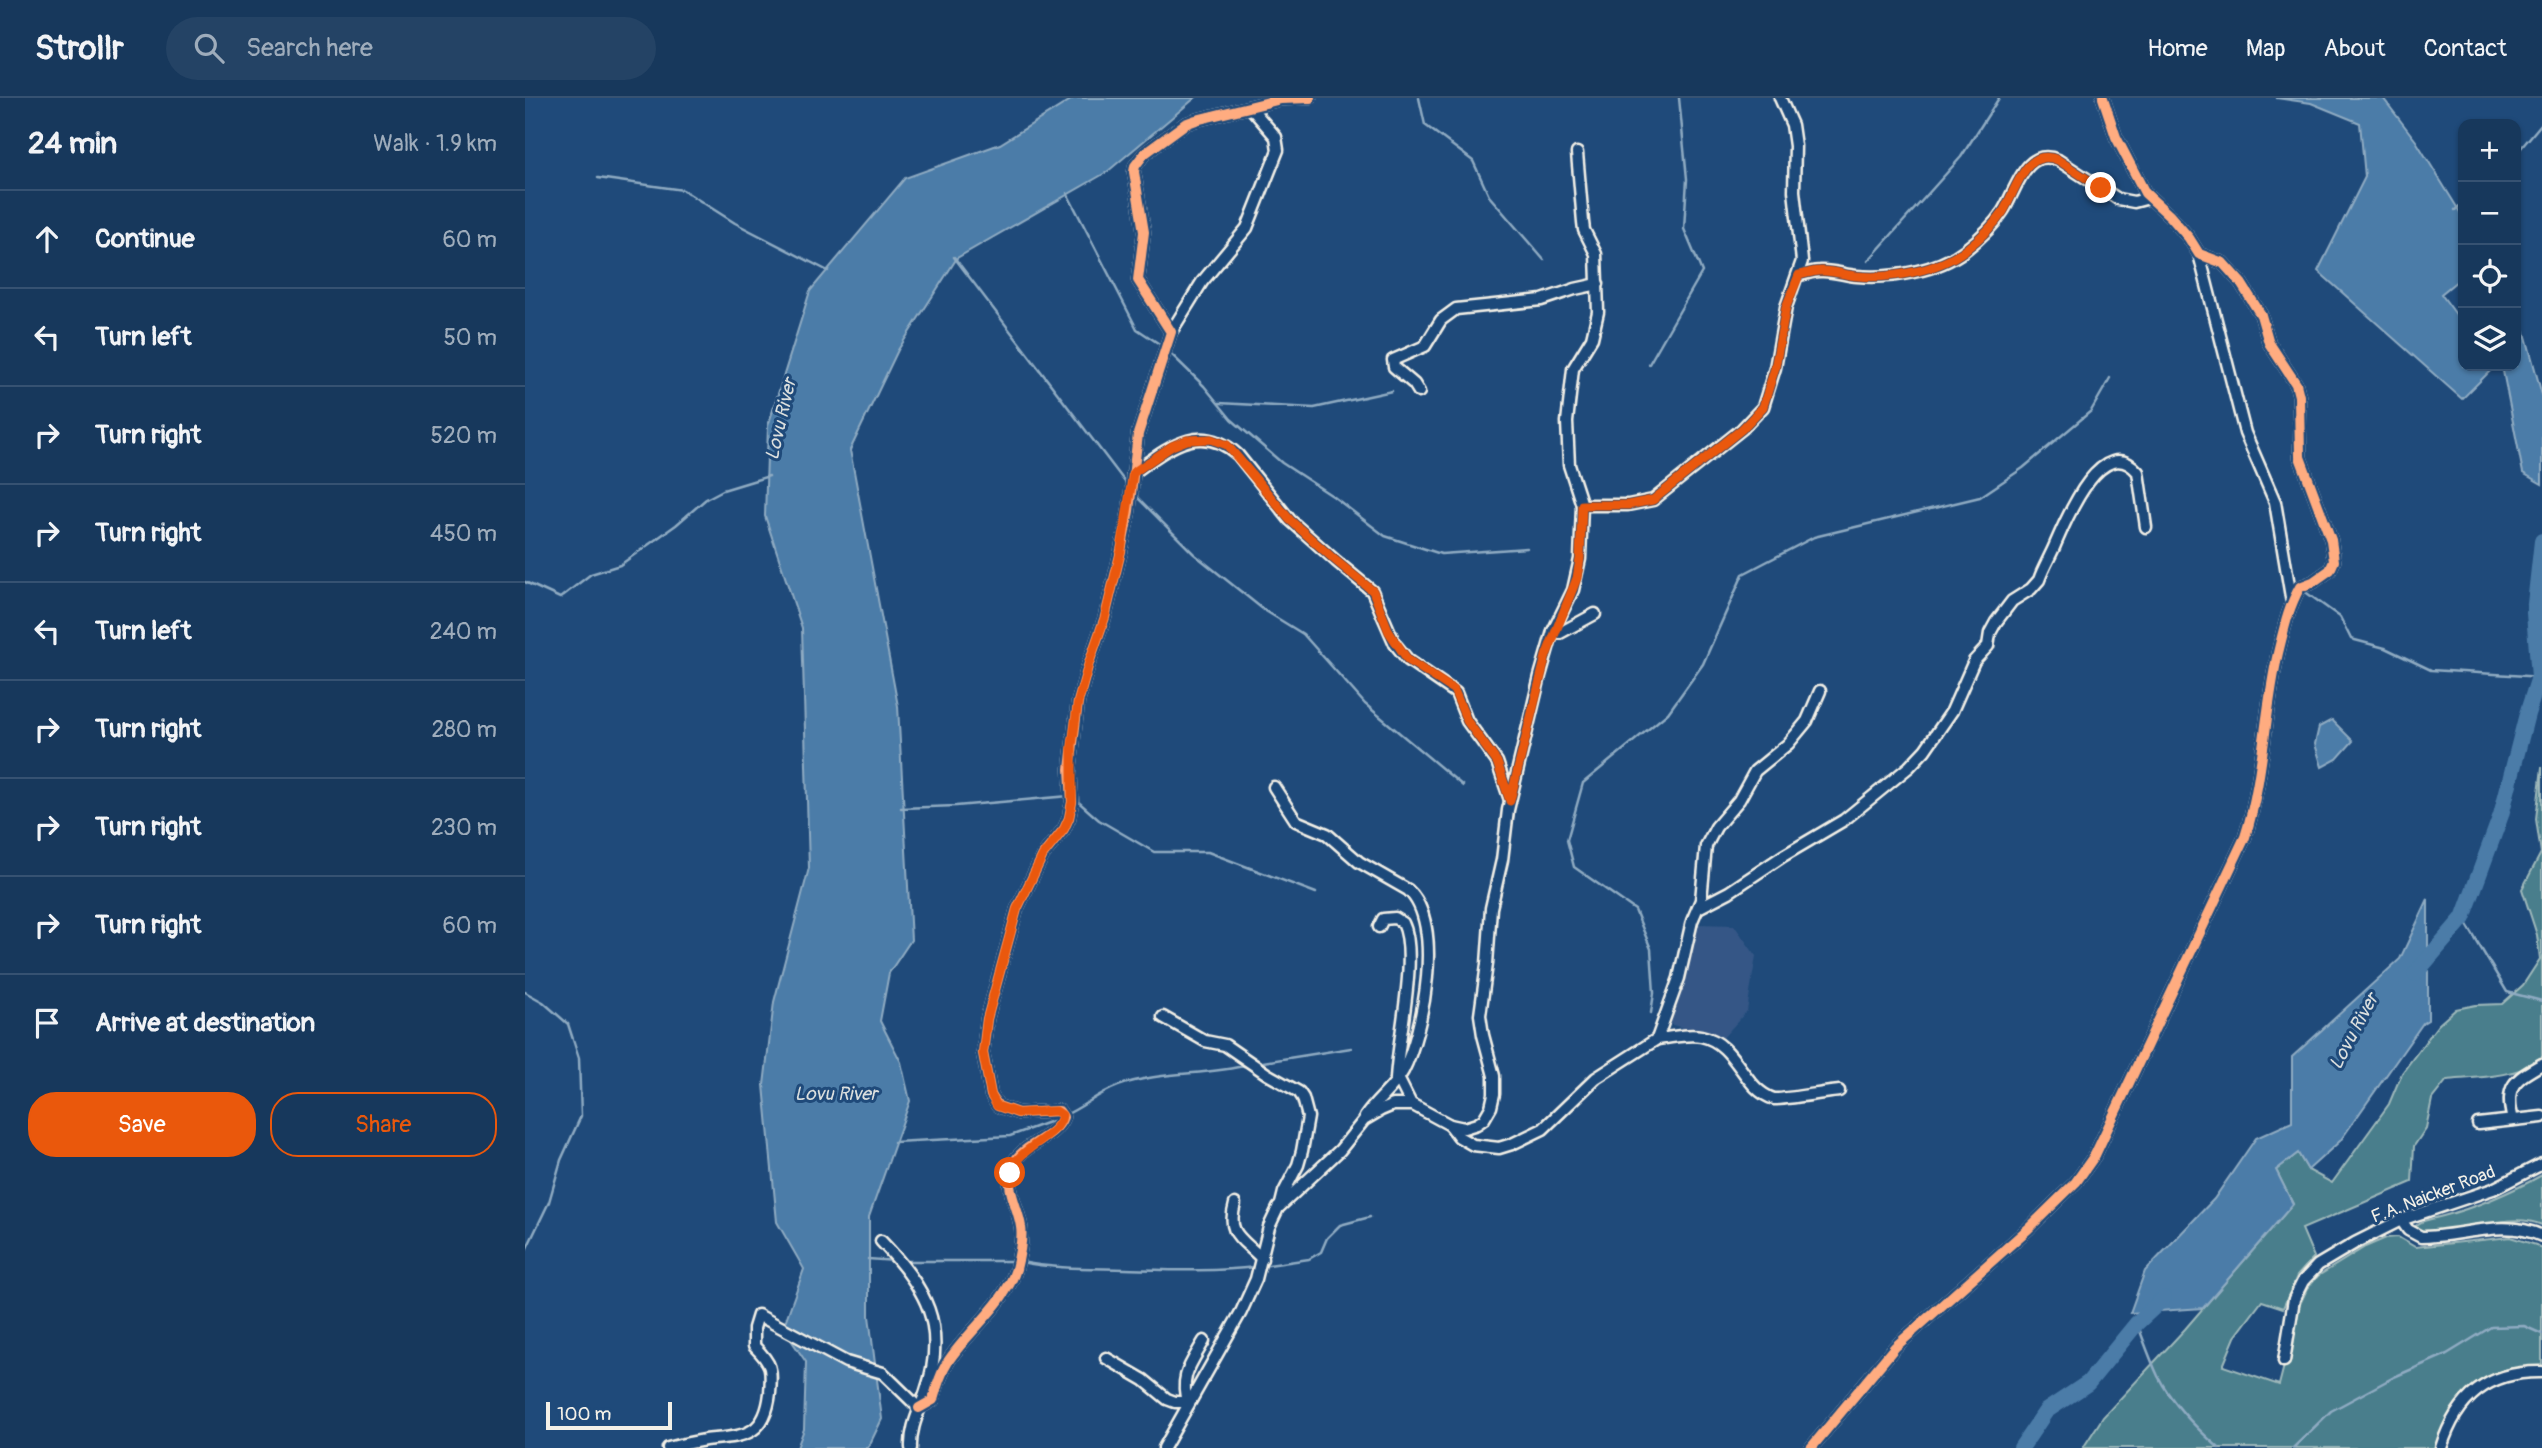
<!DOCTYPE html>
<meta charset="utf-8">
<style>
body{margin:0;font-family:Pangolin,sans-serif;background:#244365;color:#f1f3f6}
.controls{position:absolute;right:21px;top:21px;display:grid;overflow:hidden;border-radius:14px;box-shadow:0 2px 5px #0004}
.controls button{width:63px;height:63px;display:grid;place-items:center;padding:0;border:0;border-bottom:2px solid #365272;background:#17385c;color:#f1f3f6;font:35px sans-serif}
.scale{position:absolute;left:21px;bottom:18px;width:126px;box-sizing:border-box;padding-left:7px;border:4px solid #f4f1e8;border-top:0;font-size:19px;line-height:24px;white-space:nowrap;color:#f4f1e8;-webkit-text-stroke:5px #1f4a7a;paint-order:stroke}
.stop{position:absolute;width:21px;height:21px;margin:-16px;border:5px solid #ea580c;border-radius:50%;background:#fff}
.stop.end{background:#ea580c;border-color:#fff;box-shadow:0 2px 7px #0008}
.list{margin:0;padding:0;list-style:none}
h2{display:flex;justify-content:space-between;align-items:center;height:91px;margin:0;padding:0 28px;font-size:30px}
h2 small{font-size:23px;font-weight:400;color:#9eacbb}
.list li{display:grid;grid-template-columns:46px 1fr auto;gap:21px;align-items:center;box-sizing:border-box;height:98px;padding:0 28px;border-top:2px solid #365272}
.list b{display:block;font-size:26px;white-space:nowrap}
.list em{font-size:23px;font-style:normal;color:#9eacbb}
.actions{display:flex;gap:14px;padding:21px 28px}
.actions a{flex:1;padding:16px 0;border:2px solid #ea580c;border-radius:28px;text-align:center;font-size:24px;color:#ea580c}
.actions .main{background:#ea580c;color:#fff}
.icon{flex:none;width:38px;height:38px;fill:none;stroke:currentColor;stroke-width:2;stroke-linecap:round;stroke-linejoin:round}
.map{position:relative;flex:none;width:2017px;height:1350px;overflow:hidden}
header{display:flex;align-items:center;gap:42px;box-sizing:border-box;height:98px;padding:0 35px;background:#17385c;border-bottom:2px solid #365272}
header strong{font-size:33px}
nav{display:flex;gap:38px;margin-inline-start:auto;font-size:24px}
.search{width:490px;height:63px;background:#244365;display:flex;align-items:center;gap:18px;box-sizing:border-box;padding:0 24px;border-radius:38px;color:#9eacbb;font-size:26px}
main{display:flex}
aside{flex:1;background:#17385c}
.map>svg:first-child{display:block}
</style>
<header>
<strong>Strollr</strong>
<div class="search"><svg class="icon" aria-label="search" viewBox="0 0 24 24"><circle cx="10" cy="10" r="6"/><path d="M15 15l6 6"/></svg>Search here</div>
<nav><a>Home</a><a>Map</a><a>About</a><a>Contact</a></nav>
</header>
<main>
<aside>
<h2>24 min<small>Walk · 1.9 km</small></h2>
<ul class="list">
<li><svg class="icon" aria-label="ahead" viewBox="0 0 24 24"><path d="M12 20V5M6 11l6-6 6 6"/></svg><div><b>Continue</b></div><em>60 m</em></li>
<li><svg class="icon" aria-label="left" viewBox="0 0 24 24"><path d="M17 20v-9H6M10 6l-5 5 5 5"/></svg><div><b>Turn left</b></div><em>50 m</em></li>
<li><svg class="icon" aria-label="right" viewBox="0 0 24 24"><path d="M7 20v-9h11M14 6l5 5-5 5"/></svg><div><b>Turn right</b></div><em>520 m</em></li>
<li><svg class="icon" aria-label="right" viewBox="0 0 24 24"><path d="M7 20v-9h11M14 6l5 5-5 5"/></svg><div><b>Turn right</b></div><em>450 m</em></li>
<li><svg class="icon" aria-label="left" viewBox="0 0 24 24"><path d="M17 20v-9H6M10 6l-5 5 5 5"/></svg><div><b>Turn left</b></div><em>240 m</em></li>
<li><svg class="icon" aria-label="right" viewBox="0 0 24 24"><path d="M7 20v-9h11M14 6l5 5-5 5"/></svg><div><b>Turn right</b></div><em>280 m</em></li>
<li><svg class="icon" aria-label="right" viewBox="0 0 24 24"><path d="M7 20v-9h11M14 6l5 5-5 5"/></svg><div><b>Turn right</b></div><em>230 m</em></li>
<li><svg class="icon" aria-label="right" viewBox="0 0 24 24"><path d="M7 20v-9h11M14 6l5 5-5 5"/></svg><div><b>Turn right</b></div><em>60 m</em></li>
<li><svg class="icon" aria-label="arrive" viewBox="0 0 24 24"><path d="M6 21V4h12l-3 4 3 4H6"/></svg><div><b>Arrive at destination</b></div></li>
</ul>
<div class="actions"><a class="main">Save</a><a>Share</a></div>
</aside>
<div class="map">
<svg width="2017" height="1350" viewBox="0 0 2017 1350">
<rect width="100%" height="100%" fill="#1f4a7a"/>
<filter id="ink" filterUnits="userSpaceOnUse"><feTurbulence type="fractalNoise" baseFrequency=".0143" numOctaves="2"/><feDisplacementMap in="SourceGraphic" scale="14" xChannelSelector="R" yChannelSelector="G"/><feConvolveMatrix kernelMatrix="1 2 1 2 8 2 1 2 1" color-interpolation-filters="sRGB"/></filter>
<g filter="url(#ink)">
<polygon fill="#345786" points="1172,826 1209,827 1231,858 1222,913 1196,942 1145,926 1162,870"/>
<g fill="#497e8c" stroke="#9eb8ba" stroke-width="2">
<path d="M2017,669V963C1987,979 1955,979 1922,982L1907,1001L1901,1030L1889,1048L1887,1084L1777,1131L1789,1159L1772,1178L1758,1210L1737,1203L1710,1239L1698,1268L1754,1287L1775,1206L1782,1191L1793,1178L1840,1149L1861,1140L1873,1139L1890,1149L1985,1139L2011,1147L2017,1151V1269C2006,1270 1994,1268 1983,1271C1945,1281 1921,1314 1911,1350H1558L1578,1319L1660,1231L1768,1106L1751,1072L1773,1055L1783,1072L1807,1085L1864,1006L1877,975L1913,927L1931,911L1951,907L1977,906L1998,887L2015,861L2012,837L1997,791L2016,755L2011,721Z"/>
<path d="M2017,1077V1127C1976,1109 1928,1149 1888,1131C1894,1122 1907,1121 1918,1118C1952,1109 1986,1094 2017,1077Z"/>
</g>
<g fill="#4b7ca8" stroke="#8fabc2" stroke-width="2">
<polygon points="549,0 670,0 582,74 432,160 373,252 325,352 373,608 386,842 364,875 355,923 376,964 385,1003 344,1119 344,1218 357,1321 343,1350 272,1350 279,1331 281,1264 258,1230 279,1171 252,1124 239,987 249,904 284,770 277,530 240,418 243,328 285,193 380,80 475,46"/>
<polygon points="1751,0 1858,0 1891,43 1938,119 1938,178 1916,196 1938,226 1938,268 1962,268 1965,273 1937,301 1793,173 1840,79 1835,25 1786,5"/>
<polygon points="1991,202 2017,297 2017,386 1998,375 1977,268 1991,268"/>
<polygon points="1807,622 1828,643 1812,661 1797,669 1790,646 1794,629"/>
<polygon points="1903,801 1903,922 1898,925 1815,1043 1783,1072 1773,1055 1751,1072 1768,1106 1678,1210 1605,1215 1620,1173 1689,1101 1731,1040 1767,1024 1767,959 1875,861"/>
</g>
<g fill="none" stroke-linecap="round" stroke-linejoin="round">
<g stroke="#8fabc2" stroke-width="2.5">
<polyline points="894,0 900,27 948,63 964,98 1019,162"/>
<polyline points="1991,56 2017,25"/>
<polyline points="73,80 158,92 210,125 303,173"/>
<polyline points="542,95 612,231 639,249"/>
<polyline points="1930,112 1938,105"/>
<polyline points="429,159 603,388"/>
<polyline points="1343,163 1436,59 1474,0"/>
<polyline points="644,254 679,288 706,321 757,365 809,399 860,438 916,456 1002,450"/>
<polyline points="1124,266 1177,174 1159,131 1162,81 1154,0"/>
<polyline points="694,305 789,310 867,293"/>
<polyline points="609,396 669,456 739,512 778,536 840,606 938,688"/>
<polyline points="0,484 35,500 66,476 95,467 151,427 181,401 198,392 244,378"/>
<polyline points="1779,493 1815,519 1826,541 1860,550 1906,572 2017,579"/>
<polyline points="549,700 574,722 629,754 683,754 791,795"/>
<polyline points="376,710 431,708 544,698"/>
<polyline points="1938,820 1982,894 2017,903"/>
<polyline points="0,894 18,904 43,926 54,960 56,1018 36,1062 24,1104 0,1154"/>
<polyline points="1126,915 1129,895 1126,851 1110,812 1049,769 1042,742 1058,685 1143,615 1178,566 1218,476 1289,439 1455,399 1498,370 1566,313 1585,280"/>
<polyline points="732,965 826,950"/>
<path d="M540,1017C558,1009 574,995 593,988C634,973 680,978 723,967"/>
<polyline points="369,1044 485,1038 527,1023"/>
<polyline points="343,1161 371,1163"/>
<polyline points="377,1163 490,1163"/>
<path d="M496,1164C530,1171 566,1170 600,1171C643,1172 687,1174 731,1169"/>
<polyline points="737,1168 784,1161 796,1154 802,1140 815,1127 845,1119"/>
<path d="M1612,1225C1619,1243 1625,1261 1633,1278C1647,1306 1670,1329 1694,1350"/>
<polyline points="1768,1350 1806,1313 1869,1279 1922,1256 1966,1229 1999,1228 2017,1236"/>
</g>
<g stroke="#4b7ca8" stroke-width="16">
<polyline points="1890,876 1938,820 1976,717 2002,616 2014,579 2009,515 2017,443"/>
<polyline points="1496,1350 1521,1313 1563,1285 1612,1225 1639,1200"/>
</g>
<g stroke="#f4f1e8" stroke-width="15">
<g id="minor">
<polyline points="1674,156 1720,335 1750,404 1767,505"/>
<path d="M1274,177C1281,176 1288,173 1295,173C1307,172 1320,177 1332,178C1366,181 1413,173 1440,152C1453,142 1469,127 1478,113C1491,93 1500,48 1533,62L1593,101L1609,104L1624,100"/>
<polyline points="646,234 677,184 722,130 753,52 751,39 726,10"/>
<polyline points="894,294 889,286 869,269 868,262 900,248 916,222 931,211 1017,202 1050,191 1073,186"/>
<path d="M608,375C642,351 675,322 713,357L765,422L811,463L847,493L870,546L883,562L931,595L942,623L972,664L985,702"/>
<polyline points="1057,407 1103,407 1128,402 1217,331 1238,309 1250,270 1261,209 1277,163 1269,93 1270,48 1267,27 1255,0"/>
<polyline points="1028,533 1035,535 1070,516"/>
<path d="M749,689L771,723L802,736L834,764L883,792C920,825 898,934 878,973C869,990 851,1002 840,1019"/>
<path d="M1173,810L1204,794L1258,758L1319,722L1384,669L1400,652L1427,613L1449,563L1463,548L1465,535L1471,524L1487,503L1506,491L1514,482C1518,470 1525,459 1530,447C1540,424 1577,332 1613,374L1621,429"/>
<path d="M854,829L858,821L870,820L878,825C894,857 872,944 871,982"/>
<polyline points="638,919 680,943 700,947 742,976 774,994 778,1000 783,1019 777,1053 773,1067 759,1094 756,1106"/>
<path d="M1132,941C1146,940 1162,935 1176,938C1212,945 1218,992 1249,1001C1256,1002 1302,994 1314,993"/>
<polyline points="873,980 886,1006"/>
<path d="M1988,1022C1979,988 1989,982 2017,966"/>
<polyline points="1953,1026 2017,1019"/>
<polyline points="925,1027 934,1039 948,1047 974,1050 987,1046 1018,1031 1071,980 1132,941 1154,880 1167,823 1176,802 1181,748 1191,729 1214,702 1230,673 1263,646 1282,623 1295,593"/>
<path d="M710,1106C701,1137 717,1140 737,1161"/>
<path d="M1876,1122L1883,1132L1896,1139C1936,1139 1979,1120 2017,1138"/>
<path d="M356,1143C401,1190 423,1228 401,1293C395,1312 385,1329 386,1350"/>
<polyline points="581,1260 619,1282 642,1301 650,1304 662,1304"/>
<polyline points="1759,1263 1769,1201 1778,1183 1793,1167 1830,1145 1876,1122 1968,1091 2017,1066"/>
<path d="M663,1307C654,1279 665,1267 679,1243"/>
<path d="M394,1310L408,1302C412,1288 416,1274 424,1262C444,1232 480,1206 491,1171C494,1159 498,1141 496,1129C493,1107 478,1088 488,1066C498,1045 530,1041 538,1019L534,1013L493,1015L473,1008L466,997L458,955L462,921L492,811L518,757L539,731L544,720L547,704L545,671L553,604L564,565L580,519L596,453L604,413L613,336L646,234L613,182L619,134L609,74L610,68L619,56L660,26L671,22L756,1L785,0"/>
<path d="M143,1350C155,1347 168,1344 180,1342C217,1338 240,1340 245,1295C247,1270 247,1266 229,1248V1230L233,1217L321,1264L358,1275L394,1310"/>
<polyline points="639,1350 716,1214 731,1181 744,1129 753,1110 815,1052 839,1022 856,1012 868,1007 888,1007 925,1027 939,1030 952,1026 959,1021 966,1009 969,996 969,978 958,937 955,917 962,866 966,810 977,762 983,712 1015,578 1028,533 1048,492 1055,461 1057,407 1044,367 1042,324 1048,271 1067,240 1073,214 1071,156 1059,132 1058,124 1052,55"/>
<path d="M1286,1350L1370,1249L1503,1131L1551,1084L1570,1057L1720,739C1739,679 1739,616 1753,555C1759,531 1763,510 1775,489L1788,484L1805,472L1809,463L1806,442L1775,359L1774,298L1771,286L1744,245L1736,217L1716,185L1698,165L1674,156L1664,140L1645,118L1620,95L1591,39L1578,0"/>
<path d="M1916,1350C1932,1299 1963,1273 2017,1274"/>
</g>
</g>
<use href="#minor" stroke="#1f4a7a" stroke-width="10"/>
<g stroke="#1f4a7a" stroke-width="15">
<g id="cycleway">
<path d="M394,1310L408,1302C412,1288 416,1274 424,1262C444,1232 480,1206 491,1171C494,1159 498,1141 496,1129C493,1107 478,1088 488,1066C498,1045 530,1041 538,1019L534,1013L493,1015L473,1008L466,997L458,955L462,921L492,811L518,757L539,731L544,720L547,704L545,671L553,604L564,565L580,519L596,453L604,413L613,336L646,234L613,182L619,134L609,74L610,68L619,56L660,26L671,22L756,1L785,0"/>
<path d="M1286,1350L1370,1249L1503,1131L1551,1084L1570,1057L1720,739C1739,679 1739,616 1753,555C1759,531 1763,510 1775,489L1788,484L1805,472L1809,463L1806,442L1775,359L1774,298L1771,286L1744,245L1736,217L1716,185L1698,165L1674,156L1664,140L1645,118L1620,95L1591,39L1578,0"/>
</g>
</g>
<use href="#cycleway" stroke="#ffac80" stroke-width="10"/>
</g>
</g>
<g fill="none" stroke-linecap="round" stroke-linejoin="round" filter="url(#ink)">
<path stroke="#ea580c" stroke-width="9" d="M485,1075C493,1048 535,1039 537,1017L531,1013L493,1015L472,1008L466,997L458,955L462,921L492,811L518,757L539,731L544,720L547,704V648L553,604L564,565L580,519L596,453L608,375L647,348L662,342L686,341L702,347L765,422L811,463L848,493L864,534L883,562L929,592L942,623L972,664L985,703L1021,558L1052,480L1055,461L1057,407H1103L1128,402L1217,331L1238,309L1250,270L1261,209L1274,177C1281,176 1288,173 1295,173C1307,172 1320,177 1332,178C1366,181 1413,173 1440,152C1453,142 1469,127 1478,114C1491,93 1500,48 1533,62L1576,90"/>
</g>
<g text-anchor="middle" stroke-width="6" stroke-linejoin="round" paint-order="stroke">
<g font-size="18" fill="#f4f1e8" stroke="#1f4a7a">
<text transform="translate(1908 1096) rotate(-21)" y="6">F.A. Naicker Road</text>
</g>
<g font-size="19" font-style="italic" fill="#dbdfde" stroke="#1f4a7a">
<text transform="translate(255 321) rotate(-77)" y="7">Lovu River</text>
<text transform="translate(1828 933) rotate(-62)" y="7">Lovu River</text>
<text x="311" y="1002">Lovu River</text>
</g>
</g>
</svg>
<div class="controls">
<button>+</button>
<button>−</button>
<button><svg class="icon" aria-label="locate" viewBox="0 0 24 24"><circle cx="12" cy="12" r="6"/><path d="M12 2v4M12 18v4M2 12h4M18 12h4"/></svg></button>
<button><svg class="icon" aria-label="layers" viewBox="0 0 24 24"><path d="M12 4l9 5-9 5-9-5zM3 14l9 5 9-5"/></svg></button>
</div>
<div class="scale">100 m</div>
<div class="stop" style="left:485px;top:1075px"></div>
<div class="stop end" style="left:1576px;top:90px"></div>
</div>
</main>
